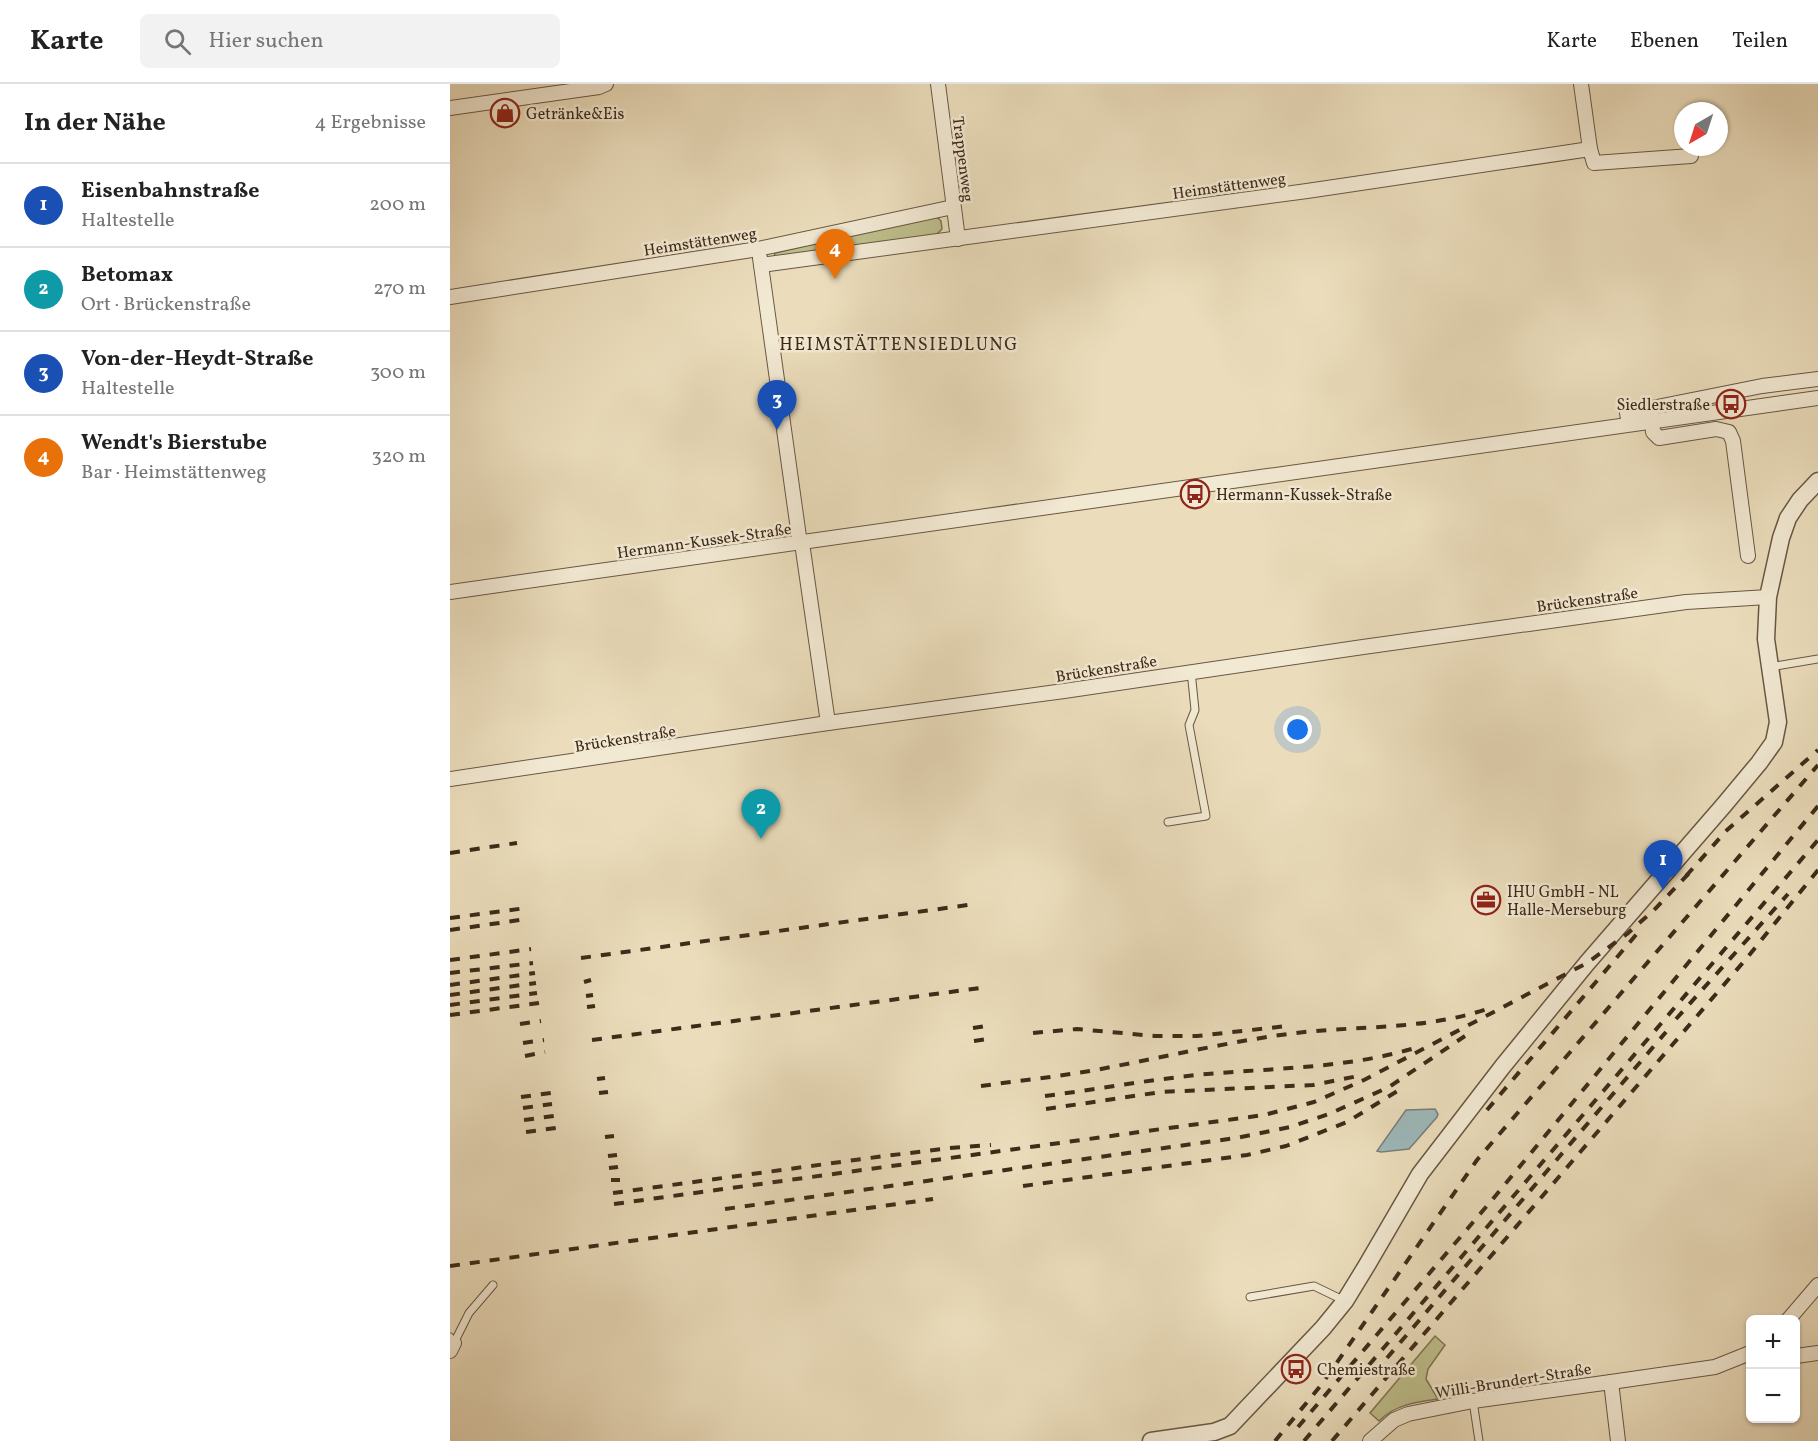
<!DOCTYPE html>
<html lang="de">
<meta charset="utf-8">
<style>
body{margin:0;font-family:Vollkorn,serif;background:#f2f2f2;color:#222}
.controls{position:absolute;right:18px;bottom:18px;display:grid;overflow:hidden;border-radius:9px;box-shadow:0 2px 4px #0004}
.controls button{width:54px;height:54px;display:grid;place-items:center;padding:0;border:0;border-bottom:2px solid #e0e0e0;background:#fff;color:#222;font:30px sans-serif}
.compass{position:absolute;left:1224px;top:18px;width:54px;height:54px;border-radius:50%;background:#fff;box-shadow:0 2px 4px #0004;rotate:219deg}
.you{position:absolute;left:848px;top:646px;width:21px;height:21px;margin:-15px;border:4px solid #fff;border-radius:50%;background:#1a73e8;box-shadow:0 0 0 9px #1a73e833}
.badge{display:grid;place-items:center;width:39px;height:39px;border-radius:50%;background:#8f2418;color:#fff;font-size:20px;font-weight:700}
.pin{position:absolute;translate:-50% -50px;filter:drop-shadow(0 2px 3px #0008)}
.pin::after{content:'';position:absolute;top:32px;width:21px;height:18px;background:inherit;clip-path:polygon(0 0,100% 0,50% 100%)}
.list{margin:0;padding:0;list-style:none}
h2{display:flex;justify-content:space-between;align-items:center;height:78px;margin:0;padding:0 24px;font-size:26px}
h2 small{font-size:20px;font-weight:400;color:#767676}
.list li{display:grid;grid-template-columns:39px 1fr auto;gap:18px;align-items:center;box-sizing:border-box;height:84px;padding:0 24px;border-top:2px solid #e0e0e0}
.list b{display:block;font-size:22px;white-space:nowrap}
.list p{margin:0;font-size:20px;white-space:nowrap;color:#767676}
.list em{font-size:20px;font-style:normal;color:#767676}
.icon{flex:none;width:33px;height:33px;fill:none;stroke:currentColor;stroke-width:2;stroke-linecap:round;stroke-linejoin:round}
.map{position:relative;flex:none;width:1368px;height:1357px;overflow:hidden}
header{display:flex;align-items:center;gap:36px;box-sizing:border-box;height:84px;padding:0 30px;background:#fff;border-bottom:2px solid #e0e0e0}
header strong{font-size:28px}
nav{display:flex;gap:33px;margin-inline-start:auto;font-size:21px}
.search{width:420px;height:54px;background:#f2f2f2;display:flex;align-items:center;gap:15px;box-sizing:border-box;padding:0 21px;border-radius:9px;color:#767676;font-size:22px}
main{display:flex}
aside{flex:1;background:#fff}
.map>svg:first-child{display:block}
</style>
<header>
<strong>Karte</strong>
<div class="search"><svg class="icon" aria-label="search" viewBox="0 0 24 24"><circle cx="10" cy="10" r="6"/><path d="M15 15l6 6"/></svg>Hier suchen</div>
<nav><a>Karte</a><a>Ebenen</a><a>Teilen</a></nav>
</header>
<main>
<aside>
<h2>In der Nähe<small>4 Ergebnisse</small></h2>
<ul class="list">
<li><span class="badge" style="background:#1a4fb4">1</span><div><b>Eisenbahnstraße</b><p>Haltestelle</p></div><em>200 m</em></li>
<li><span class="badge" style="background:#0f9aa8">2</span><div><b>Betomax</b><p>Ort · Brückenstraße</p></div><em>270 m</em></li>
<li><span class="badge" style="background:#1a4fb4">3</span><div><b>Von-der-Heydt-Straße</b><p>Haltestelle</p></div><em>300 m</em></li>
<li><span class="badge" style="background:#e8710a">4</span><div><b>Wendt's Bierstube</b><p>Bar · Heimstättenweg</p></div><em>320 m</em></li>
</ul>
</aside>
<div class="map">
<svg width="1368" height="1357" viewBox="0 0 1368 1357">
<rect width="100%" height="100%" fill="#ebddbc"/>
<filter id="stains"><feTurbulence type="fractalNoise" baseFrequency=".00333" numOctaves="4"/><feColorMatrix values="0 0 0 0 .2 0 0 0 0 .09 0 0 0 0 .02 0 0 0 .5 -.17"/></filter>
<radialGradient id="worn" r=".72"><stop offset=".6" stop-color="#630" stop-opacity="0"/><stop offset="1" stop-color="#630" stop-opacity=".3"/></radialGradient>
<g fill="#bebf8c" stroke="#7e7452" stroke-width="1.5">
<polygon points="478,132 488,134 491,137 492,145 485,152 324,173 325,169"/>
<path d="M985,1252L995,1261L978,1285L976,1295L988,1315C965,1318 945,1321 929,1337L920,1329Z"/>
</g>
<polygon fill="#9db9bb" stroke="#77807a" stroke-width="1.5" points="985,1025 988,1030 987,1033 959,1065 931,1068 927,1067 956,1026"/>
<g fill="none" stroke-linecap="round" stroke-linejoin="round">
<g stroke="#695742" stroke-width="9">
<g id="service">
<polyline points="1320,583 1368,575"/>
<polyline points="718,738 756,732 739,641 745,626 741,587"/>
<polyline points="800,1213 864,1202 895,1217"/>
<polyline points="0,1253 4,1259 19,1229 43,1201"/>
<polyline points="1023,1317 1029,1357"/>
</g>
</g>
<g stroke="#695742" stroke-width="16">
<g id="minor">
<polyline points="488,0 508,155"/>
<polyline points="1131,0 1140,65"/>
<polyline points="0,24 149,3 156,0"/>
<polyline points="310,174 350,460"/>
<polyline points="311,181 857,107 1140,65 1144,79 1241,72"/>
<polyline points="0,213 308,165 503,123"/>
<polyline points="1202,337 1203,348 1209,354 1266,345 1279,348 1283,357 1298,472"/>
<polyline points="1179,340 1177,329 1312,302 1368,295"/>
<polyline points="352,459 378,639"/>
<polyline points="0,508 1368,314"/>
<polyline points="0,695 378,639 614,607 913,563 1236,518 1318,513"/>
<polyline points="1338,1236 1368,1201"/>
<polyline points="0,1267 4,1259"/>
<polyline points="1346,1272 1368,1269"/>
<polyline points="1161,1298 1265,1283 1300,1269"/>
<polyline points="920,1357 944,1336 958,1330 1023,1317 1161,1298 1168,1357"/>
</g>
</g>
<g stroke="#695742" stroke-width="19">
<polyline id="tertiary" points="701,1357 764,1348 780,1342 873,1244 895,1217 917,1181 970,1090 1053,982 1137,879 1274,721 1309,679 1324,658 1328,638 1316,555 1318,513 1331,454 1338,434 1350,416 1368,397"/>
</g>
<use href="#service" stroke="#f2e9d3" stroke-width="7"/>
<use href="#minor" stroke="#f2e9d3" stroke-width="14"/>
<use href="#tertiary" stroke="#f2e9d3" stroke-width="16"/>
<g stroke="#3e2a19" stroke-width="4" stroke-dasharray="10 10" stroke-linecap="butt">
<polyline points="0,769 67,759"/>
<polyline points="1236,792 1277,746 1368,666"/>
<polyline points="0,834 76,824"/>
<polyline points="0,846 77,835"/>
<polyline points="131,874 518,821"/>
<polyline points="0,876 81,865"/>
<polyline points="0,889 83,879"/>
<polyline points="134,898 141,896"/>
<polyline points="0,901 85,889"/>
<polyline points="0,911 86,899"/>
<polyline points="136,912 143,911"/>
<polyline points="0,921 87,909"/>
<polyline points="137,923 145,922"/>
<polyline points="0,931 89,919"/>
<polyline points="1226,935 1338,810"/>
<polyline points="70,940 91,937"/>
<polyline points="523,944 536,942"/>
<polyline points="583,949 627,945 705,952 747,952 837,942"/>
<polyline points="142,956 530,904"/>
<polyline points="524,957 538,955"/>
<polyline points="73,959 94,956"/>
<polyline points="75,972 95,968"/>
<polyline points="147,995 155,994"/>
<path d="M531,1002C567,997 604,993 640,987C706,975 771,959 838,950C904,941 972,947 1037,925"/>
<polyline points="149,1009 158,1008"/>
<path d="M595,1012C649,1005 703,995 757,990C827,984 898,984 965,964"/>
<polyline points="71,1013 101,1009"/>
<polyline points="73,1024 102,1020"/>
<polyline points="596,1025 711,1008 863,1001 908,992"/>
<polyline points="1037,1026 1191,845"/>
<polyline points="74,1036 104,1032"/>
<polyline points="76,1048 106,1044"/>
<polyline points="155,1053 164,1052"/>
<polyline points="158,1072 167,1071"/>
<polyline points="159,1084 168,1083"/>
<polyline points="161,1096 170,1096"/>
<polyline points="573,1102 797,1071 836,1062 897,1038 954,1003"/>
<polyline points="163,1109 427,1073 500,1064 541,1061"/>
<polyline points="164,1120 814,1031 864,1018 914,996 1137,879 1177,850 1204,826 1242,786"/>
<polyline points="275,1125 786,1054 840,1043 879,1030 939,1003 1015,952"/>
<polyline points="0,1182 483,1115"/>
<polyline points="937,1274 1216,948"/>
<polyline points="848,1343 1042,1116 1368,722"/>
<polyline points="825,1357 872,1300 1027,1076 1368,681"/>
<polyline points="854,1357 1368,756"/>
<polyline points="882,1357 1296,875 1368,786"/>
</g>
</g>
<defs>
<g id="shop-ring" transform="scale(1.5)"><circle r="9.5" fill="#f2e9d3" stroke="#8f2418" stroke-width="1.5"/><path d="M-5-2.5h2.3a2.7 3.5 0 0 1 5.4 0H5L5.5 6h-11ZM-1.5-2.5h3a1.5 2.3 0 0 0-3 0Z" fill="#8f2418"/></g>
<g id="bus-ring" transform="scale(1.5)"><circle r="9.5" fill="#f2e9d3" stroke="#8f2418" stroke-width="1.5"/><path d="M-5-6H5V4H4V6H2V4H-2V6H-4V4H-5ZM-3.5-4V0h7V-4ZM-3.5 1.2v1.5H-2V1.2ZM2 1.2v1.5H3.5V1.2Z" fill="#8f2418"/></g>
<g id="office-ring" transform="scale(1.5)"><circle r="9.5" fill="#f2e9d3" stroke="#8f2418" stroke-width="1.5"/><path d="M-6-3h4V-5.5h4V-3h4V5H-6ZM-1-4.5V-3h2v-1.5ZM-6 0V1H6V0Z" fill="#8f2418"/></g>
</defs>
<g fill-rule="evenodd">
<use href="#shop-ring" x="55" y="29"/>
<use href="#bus-ring" x="1281" y="320"/>
<use href="#bus-ring" x="745" y="410"/>
<use href="#office-ring" x="1036" y="816"/>
<use href="#bus-ring" x="846" y="1285"/>
</g>
<g text-anchor="middle" stroke-width="5" stroke-linejoin="round" paint-order="stroke">
<g font-size="16" fill="#3e2a19" stroke="#f2e9d3" text-anchor="start">
<text x="76" y="35">Getränke&amp;Eis</text>
<text x="1260" y="326" text-anchor="end">Siedlerstraße</text>
<text x="766" y="416">Hermann-Kussek-Straße</text>
<text x="1057" y="813">IHU GmbH - NL<tspan x="1057" dy="18">Halle-Merseburg</tspan></text>
<text x="867" y="1291">Chemiestraße</text>
</g>
<g font-size="16" fill="#3e2a19" stroke="#f2e9d3">
<text transform="translate(514 75) rotate(83)" y="6">Trappenweg</text>
<text transform="translate(779 101) rotate(-8)" y="6">Heimstättenweg</text>
<text transform="translate(250 157) rotate(-9)" y="6">Heimstättenweg</text>
<text transform="translate(254 456) rotate(-8)" y="6">Hermann-Kussek-Straße</text>
<text transform="translate(1137 515) rotate(-8)" y="6">Brückenstraße</text>
<text transform="translate(656 584) rotate(-9)" y="6">Brückenstraße</text>
<text transform="translate(175 654) rotate(-9)" y="6">Brückenstraße</text>
<text transform="translate(1063 1296) rotate(-9)" y="6">Willi-Brundert-Straße</text>
</g>
<g font-size="18" letter-spacing="1.5" fill="#3e2a19" stroke="#f2e9d3">
<text x="449" y="266">HEIMSTÄTTENSIEDLUNG</text>
</g>
</g>
<rect width="100%" height="100%" filter="url(#stains)"/>
<rect width="100%" height="100%" fill="url(#worn)"/>
</svg>
<div class="controls">
<button>+</button>
<button>−</button>
</div>
<svg class="compass" viewBox="-18 -18 36 36"><path d="M0-13l5 13h-10z" fill="#e53935"/><path d="M0 13l5-13h-10z" fill="#767676"/></svg>
<div class="you"></div>
<div class="pin badge" style="left:1213px;top:806px;background:#1a4fb4">1</div>
<div class="pin badge" style="left:311px;top:755px;background:#0f9aa8">2</div>
<div class="pin badge" style="left:327px;top:346px;background:#1a4fb4">3</div>
<div class="pin badge" style="left:385px;top:195px;background:#e8710a">4</div>
</div>
</main>
